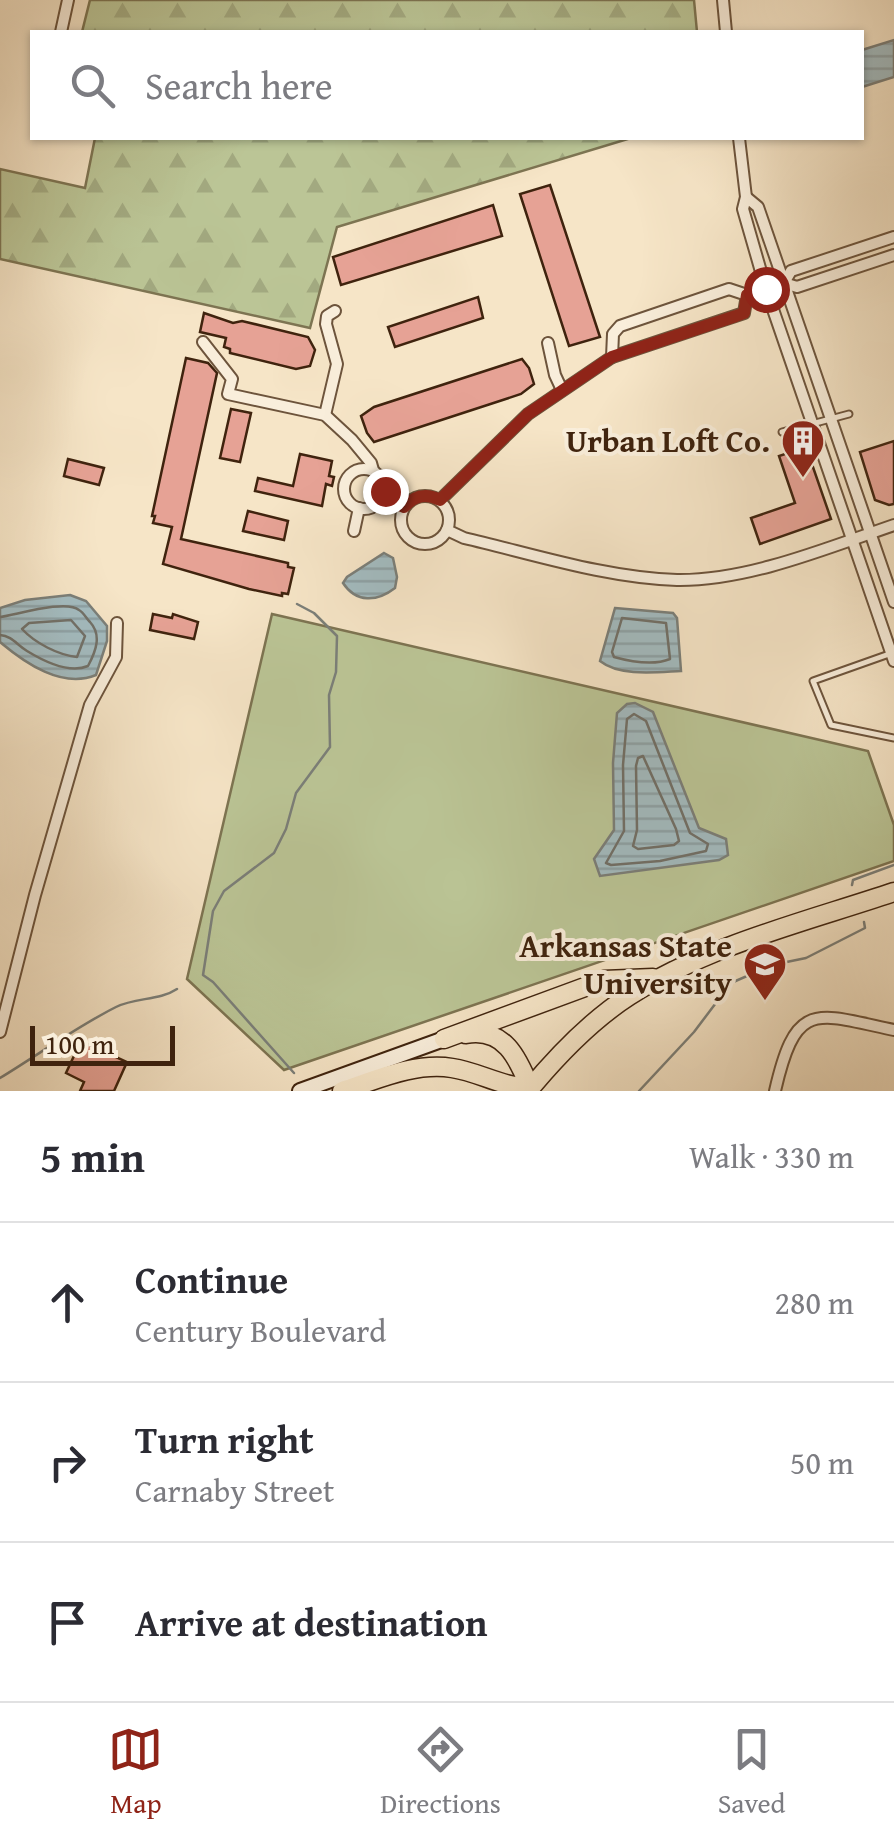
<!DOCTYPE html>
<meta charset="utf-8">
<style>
body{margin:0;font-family:"Gentium Book Plus",serif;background:#f7f7f7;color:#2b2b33}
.scale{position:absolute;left:30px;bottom:25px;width:145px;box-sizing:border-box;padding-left:10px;border:5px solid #3f230e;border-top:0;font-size:28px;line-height:35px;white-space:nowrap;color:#3f230e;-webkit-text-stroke:8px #f9eedb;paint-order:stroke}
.stop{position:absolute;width:30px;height:30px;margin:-22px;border:8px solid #8f2418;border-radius:50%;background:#fff}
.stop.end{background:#8f2418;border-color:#fff;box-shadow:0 2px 10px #0008}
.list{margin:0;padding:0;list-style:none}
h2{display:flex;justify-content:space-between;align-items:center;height:130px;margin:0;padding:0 40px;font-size:42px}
h2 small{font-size:32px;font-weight:400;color:#7c7c81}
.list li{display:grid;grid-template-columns:65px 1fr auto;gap:30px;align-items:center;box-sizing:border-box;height:160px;padding:0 40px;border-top:2px solid #e1e1e2}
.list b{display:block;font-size:38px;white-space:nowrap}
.list p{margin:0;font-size:32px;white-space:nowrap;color:#7c7c81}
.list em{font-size:32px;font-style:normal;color:#7c7c81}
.icon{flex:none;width:55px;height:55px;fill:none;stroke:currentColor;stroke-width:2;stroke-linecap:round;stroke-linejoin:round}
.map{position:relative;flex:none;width:894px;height:1091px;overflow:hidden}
.search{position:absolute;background:#fff;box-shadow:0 2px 8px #0004;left:30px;right:30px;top:30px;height:110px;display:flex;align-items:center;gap:25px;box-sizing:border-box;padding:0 35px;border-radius:0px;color:#7c7c81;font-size:38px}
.sheet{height:610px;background:#fff}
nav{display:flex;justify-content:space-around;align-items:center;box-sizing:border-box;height:140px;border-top:2px solid #e1e1e2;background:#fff;font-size:28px;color:#7c7c81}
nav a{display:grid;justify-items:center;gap:5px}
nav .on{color:#8f2418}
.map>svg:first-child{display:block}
</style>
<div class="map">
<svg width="894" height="1091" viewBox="0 0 894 1091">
<defs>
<pattern id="forest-firs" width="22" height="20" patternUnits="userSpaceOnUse" patternTransform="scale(2.5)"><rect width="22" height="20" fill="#bbc596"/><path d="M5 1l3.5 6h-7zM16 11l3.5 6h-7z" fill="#a2a980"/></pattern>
<pattern id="water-rules" width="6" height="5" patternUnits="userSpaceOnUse" patternTransform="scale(2.5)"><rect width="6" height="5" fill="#a3bcc1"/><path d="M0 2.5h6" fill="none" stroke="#8da1a5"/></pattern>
</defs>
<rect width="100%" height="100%" fill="#f6e5c7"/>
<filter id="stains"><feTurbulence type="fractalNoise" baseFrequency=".002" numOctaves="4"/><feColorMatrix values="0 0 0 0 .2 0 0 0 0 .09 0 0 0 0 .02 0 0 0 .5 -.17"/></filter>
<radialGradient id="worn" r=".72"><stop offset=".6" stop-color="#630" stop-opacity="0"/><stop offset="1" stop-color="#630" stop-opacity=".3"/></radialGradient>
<polygon fill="#bbc596" stroke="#7d7452" stroke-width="2.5" points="272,614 868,751 894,825 894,861 284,1070 187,979"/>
<g fill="url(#forest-firs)" stroke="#7d7452" stroke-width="2.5">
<polygon points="90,0 694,0 697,32 82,32"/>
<polygon points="95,138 631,138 337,227 310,328 0,259 0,169 85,188"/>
</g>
<g fill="url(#water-rules)" stroke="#7b7f79" stroke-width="2.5">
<polygon points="894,40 894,77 862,87 862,50"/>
<path d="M384,553L393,558L397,577L395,588C377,602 356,603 343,583L347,577Z"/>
<path d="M70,595L86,601L107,626V641L96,675C62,689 25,663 0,642V608L25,600Z"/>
<path d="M615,608L673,613L677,618L681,671C658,672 620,677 600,661Z"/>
<polygon points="635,703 653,712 699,828 726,839 728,855 719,860 600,876 594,859 614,830 613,763 617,713 627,704"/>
</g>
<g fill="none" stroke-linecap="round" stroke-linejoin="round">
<g stroke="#717068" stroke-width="2.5">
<path d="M0,617C16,615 66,599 79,610C84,613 86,618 90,622C102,635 96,651 88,666C69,674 45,662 27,651C17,645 12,636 0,635"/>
<path d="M622,618L666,623L670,659C653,666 632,662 614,657L612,652Z"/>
<path d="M71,620L85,636L77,657C58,655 35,643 22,629L29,623Z"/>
<polygon points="634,714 646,721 690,833 708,844 706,851 660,861 611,865 606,863 624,831 623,765 627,719"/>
<polygon points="643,756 676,829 679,841 674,845 638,849 633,846 637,830 636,766 638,758"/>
</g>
<g stroke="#7b7f79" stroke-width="2.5">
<polyline points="852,885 853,880 894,865"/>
<polyline points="294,1073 213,982 203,975 213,911 224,891 274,853 286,829 296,793 330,747 329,695 336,672 337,636 314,613 297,604"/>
<path d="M0,1078C38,1055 76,1027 116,1007C136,997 159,1001 177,989"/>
<polyline points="639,1091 694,1032 731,983 772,965 806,958 865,928 864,922"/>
</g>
</g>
<g fill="#e6a295" stroke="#3f230e" stroke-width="2.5">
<polygon points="550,185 600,337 569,346 520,194"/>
<polygon points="493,205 502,236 341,285 333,257"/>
<polygon points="478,297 483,318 395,347 388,327"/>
<polygon points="204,313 233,323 242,321 308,337 315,350 310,366 296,369 230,353 230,349 224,347 226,338 200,332"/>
<polygon points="186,358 208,363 217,373 181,539 288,563 288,567 294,568 288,594 282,593 282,596 249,589 163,564 172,527 153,523 155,516 152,516"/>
<polygon points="522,359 529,368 534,384 521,394 374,442 367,433 361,416 374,407"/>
<polygon points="231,409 251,413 240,462 220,458"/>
<polygon points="894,441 894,504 889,505 875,500 860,452"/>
<polygon points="806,447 831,519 760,544 751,518 795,503 779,456"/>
<polygon points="300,454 332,461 329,476 334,477 332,486 326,484 322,506 255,491 258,478 293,486"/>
<polygon points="68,459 104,468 99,485 64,476"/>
<polygon points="248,511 288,521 284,540 243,531"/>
<polygon points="153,614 172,618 173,614 198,622 194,639 150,630"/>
<polygon points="81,1041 127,1062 114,1091 80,1091 84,1082 66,1073"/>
</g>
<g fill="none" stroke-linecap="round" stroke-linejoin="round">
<g stroke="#6d543c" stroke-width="9">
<g id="service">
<polyline points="782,432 849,414"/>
<polyline points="892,653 813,681 831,725 894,738"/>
</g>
</g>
<g stroke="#6d543c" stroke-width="14">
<g id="minor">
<polyline points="723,0 726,32"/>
<polyline points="61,32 68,0"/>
<polyline points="739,138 746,197 743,209 766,289 894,661"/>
<polyline points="746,197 758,207 894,602"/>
<polyline points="784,283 791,271 894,237"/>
<polyline points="203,342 232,379 228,394 325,415 352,440 371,463 373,470"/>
<polyline points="548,343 555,375 562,390"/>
<polyline points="612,357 613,334 620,326 729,289 747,295 784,283 797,287 894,255"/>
<polyline points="325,415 337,364 326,324 327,316 335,311"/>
<circle cx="364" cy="489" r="20"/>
<circle cx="425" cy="520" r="24"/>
<polyline points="440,500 528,414 612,357 744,313 747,295"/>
<path d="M447,530L464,538C533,554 606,578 677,580C748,581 827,548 894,525"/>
<polyline points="354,531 359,508"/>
<polyline points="0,1032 35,895 90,705 116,657 117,623"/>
<path d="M775,1091C796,1000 814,1013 894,1030"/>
</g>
</g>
<g stroke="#3f230e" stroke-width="18">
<polyline id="secondary" points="300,1091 444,1039"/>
</g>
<g stroke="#3f230e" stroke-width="21">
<g id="trunk">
<path d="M466,1034C504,1027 518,1058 530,1088"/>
<polyline points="444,1039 604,980 653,978"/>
<path d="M342,1091C376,1080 415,1062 452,1068C479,1072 502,1087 530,1088"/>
<path d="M528,1091C557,1056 590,1021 629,996C708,945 805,922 894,892"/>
</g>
</g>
<use href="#service" stroke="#f9eedb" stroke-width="5"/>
<use href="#minor" stroke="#f9eedb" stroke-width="10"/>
<use href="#secondary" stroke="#f9eedb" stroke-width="14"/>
<use href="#trunk" stroke="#f6e5c7" stroke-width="18"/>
</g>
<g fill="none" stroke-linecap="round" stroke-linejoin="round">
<path stroke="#8f2418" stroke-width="12" d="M385,491L383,498L404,507C415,495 426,493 440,500L528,414L612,357L736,316L744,313L747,295L766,289"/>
</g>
<defs>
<g id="building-pin" transform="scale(2.25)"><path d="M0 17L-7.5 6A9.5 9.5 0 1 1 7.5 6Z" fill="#8f2418" stroke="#f9eedb"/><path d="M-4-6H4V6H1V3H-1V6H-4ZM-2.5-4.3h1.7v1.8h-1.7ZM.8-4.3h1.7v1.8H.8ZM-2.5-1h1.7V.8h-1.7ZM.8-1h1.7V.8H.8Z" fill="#fff"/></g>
<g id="university-pin" transform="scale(2.25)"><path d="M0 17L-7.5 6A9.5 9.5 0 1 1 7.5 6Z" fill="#8f2418" stroke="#f9eedb"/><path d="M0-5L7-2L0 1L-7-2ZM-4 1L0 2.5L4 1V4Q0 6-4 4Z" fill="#fff"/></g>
</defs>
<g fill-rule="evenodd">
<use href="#building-pin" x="803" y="441"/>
<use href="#university-pin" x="765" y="964"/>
</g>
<g text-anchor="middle" stroke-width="8" stroke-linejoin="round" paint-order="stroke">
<g font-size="32" font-weight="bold" fill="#3f230e" stroke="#f9eedb" text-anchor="end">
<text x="770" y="452">Urban Loft Co.</text>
<text x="732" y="957">Arkansas State<tspan x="732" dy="37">University</tspan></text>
</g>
</g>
<rect width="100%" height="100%" filter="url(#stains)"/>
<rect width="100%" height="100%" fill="url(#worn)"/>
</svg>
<div class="scale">100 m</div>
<div class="stop" style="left:766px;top:289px"></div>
<div class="stop end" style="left:385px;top:491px"></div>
<div class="search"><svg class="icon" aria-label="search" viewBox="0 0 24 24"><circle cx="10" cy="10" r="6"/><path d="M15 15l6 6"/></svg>Search here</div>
</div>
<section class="sheet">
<h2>5 min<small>Walk · 330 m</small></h2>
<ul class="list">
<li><svg class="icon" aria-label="ahead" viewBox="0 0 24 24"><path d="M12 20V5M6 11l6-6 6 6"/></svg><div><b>Continue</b><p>Century Boulevard</p></div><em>280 m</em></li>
<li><svg class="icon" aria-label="right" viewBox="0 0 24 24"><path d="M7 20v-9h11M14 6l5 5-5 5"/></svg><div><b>Turn right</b><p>Carnaby Street</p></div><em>50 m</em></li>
<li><svg class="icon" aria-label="arrive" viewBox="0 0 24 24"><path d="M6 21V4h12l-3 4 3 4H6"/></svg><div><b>Arrive at destination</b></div></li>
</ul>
</section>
<nav>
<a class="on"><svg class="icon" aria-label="map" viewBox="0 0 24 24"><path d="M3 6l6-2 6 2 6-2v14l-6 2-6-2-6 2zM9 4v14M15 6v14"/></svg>Map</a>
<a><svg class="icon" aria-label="directions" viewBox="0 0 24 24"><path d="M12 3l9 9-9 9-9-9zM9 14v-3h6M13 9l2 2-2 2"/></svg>Directions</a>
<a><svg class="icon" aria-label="saved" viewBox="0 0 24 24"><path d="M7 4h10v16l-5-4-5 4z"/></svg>Saved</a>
</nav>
